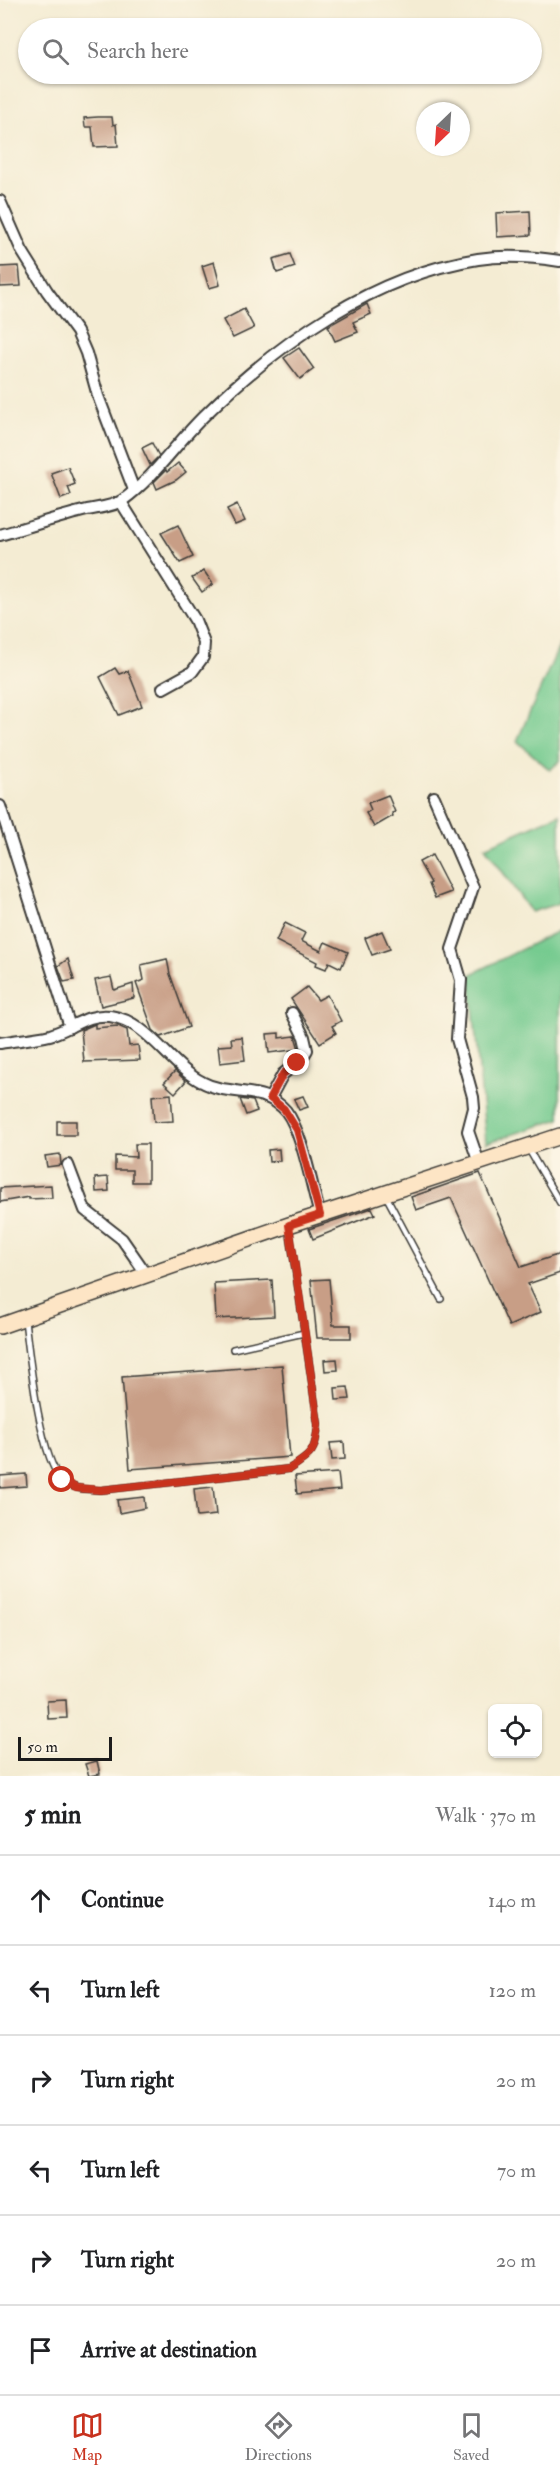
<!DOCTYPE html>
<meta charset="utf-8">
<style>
body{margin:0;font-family:"IM FELL Double Pica",serif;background:#f6f6f6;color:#202124}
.controls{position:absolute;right:18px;bottom:18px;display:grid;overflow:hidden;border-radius:9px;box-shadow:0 2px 4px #0004}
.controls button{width:54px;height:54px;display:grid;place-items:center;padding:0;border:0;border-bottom:2px solid #e0e0e0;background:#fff;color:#202124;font:30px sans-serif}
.compass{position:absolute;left:416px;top:102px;width:54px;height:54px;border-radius:50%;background:#fff;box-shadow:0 2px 4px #0004;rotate:205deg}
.scale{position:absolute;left:18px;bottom:15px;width:94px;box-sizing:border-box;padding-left:6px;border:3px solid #1c1c1c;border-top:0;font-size:16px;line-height:21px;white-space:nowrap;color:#1c1c1c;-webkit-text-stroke:4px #fcf5e5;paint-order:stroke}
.stop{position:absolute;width:18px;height:18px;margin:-14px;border:4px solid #c8321e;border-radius:50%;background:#fff}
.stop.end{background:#c8321e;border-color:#fff;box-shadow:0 2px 6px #0008}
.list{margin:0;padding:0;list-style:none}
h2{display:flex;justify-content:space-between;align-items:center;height:78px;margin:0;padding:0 24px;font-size:26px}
h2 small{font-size:20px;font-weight:400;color:#757577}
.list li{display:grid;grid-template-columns:39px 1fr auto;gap:18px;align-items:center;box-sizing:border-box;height:90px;padding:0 24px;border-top:2px solid #e0e0e0}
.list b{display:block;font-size:22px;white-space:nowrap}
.list em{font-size:20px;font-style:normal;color:#757577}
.icon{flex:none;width:33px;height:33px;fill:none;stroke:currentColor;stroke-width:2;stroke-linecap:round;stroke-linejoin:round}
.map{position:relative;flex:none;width:560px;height:1776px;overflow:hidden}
.search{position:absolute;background:#fff;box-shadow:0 2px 4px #0004;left:18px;right:18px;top:18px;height:66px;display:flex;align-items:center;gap:15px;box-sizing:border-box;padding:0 21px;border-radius:33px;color:#757577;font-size:22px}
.sheet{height:618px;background:#fff}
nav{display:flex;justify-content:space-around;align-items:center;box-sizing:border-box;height:84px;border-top:2px solid #e0e0e0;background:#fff;font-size:16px;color:#757577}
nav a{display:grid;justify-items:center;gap:3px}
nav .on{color:#c8321e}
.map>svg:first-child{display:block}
</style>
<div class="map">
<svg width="560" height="1776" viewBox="0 0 560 1776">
<rect width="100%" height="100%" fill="#fcf5e5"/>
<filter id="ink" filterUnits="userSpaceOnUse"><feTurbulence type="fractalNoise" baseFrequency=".0167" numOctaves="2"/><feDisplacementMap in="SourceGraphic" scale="12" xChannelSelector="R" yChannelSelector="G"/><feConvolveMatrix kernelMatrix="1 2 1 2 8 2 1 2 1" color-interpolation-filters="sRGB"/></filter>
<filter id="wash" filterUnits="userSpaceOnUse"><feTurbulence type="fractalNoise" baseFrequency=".008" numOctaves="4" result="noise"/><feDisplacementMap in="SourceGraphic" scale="24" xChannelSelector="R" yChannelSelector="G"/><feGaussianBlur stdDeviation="1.35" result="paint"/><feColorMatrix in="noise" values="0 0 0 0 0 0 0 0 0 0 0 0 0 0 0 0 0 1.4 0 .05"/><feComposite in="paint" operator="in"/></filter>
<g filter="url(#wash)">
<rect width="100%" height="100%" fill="#f4ecd3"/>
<g fill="#74ca8f" stroke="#487356" stroke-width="1.5">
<polygon points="560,644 560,761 550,770 517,741"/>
<polygon points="560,814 560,903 531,912 485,847"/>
<polygon points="560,930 560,1119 486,1143 470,975"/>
</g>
<g id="blocks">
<g fill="#c89e86">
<polygon points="98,117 112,117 113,125 116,124 118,146 94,147 92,127 85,127 84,118"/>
<polygon points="530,211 531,235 497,237 496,213"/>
<polygon points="290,254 295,267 277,273 273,259"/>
<polygon points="214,262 220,285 209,288 202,266"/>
<polygon points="19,266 21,286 0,287 0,267"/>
<polygon points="367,304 371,314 353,322 358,332 335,341 328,326"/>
<polygon points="244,309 254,328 233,338 223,320"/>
<polygon points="299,348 314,369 300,379 284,358"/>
<polygon points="152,443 159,456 150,465 142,448"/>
<polygon points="178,463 186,472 176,480 157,489 154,482 166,470 167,472"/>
<polygon points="68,467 75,484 68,487 71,495 61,499 51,473"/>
<polygon points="237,504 245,521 235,525 227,509"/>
<polygon points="178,525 193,557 180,563 161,533"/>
<polygon points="204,571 213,584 202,592 192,578"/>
<polygon points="115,668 119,674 128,671 142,706 119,715 100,677"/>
<polygon points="388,795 395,812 392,813 393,816 374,827 366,813 371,810 368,803"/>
<polygon points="432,855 451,892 435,898 429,884 431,883 419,862"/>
<polygon points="285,923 305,933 301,941 321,951 325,942 348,952 341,968 329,962 326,969 316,965 317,962 276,941"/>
<polygon points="382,931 390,949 372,955 365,938"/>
<polygon points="68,959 74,980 64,982 58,966"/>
<polygon points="167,959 170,974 189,1027 161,1037 153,1030 136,983 144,980 141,965"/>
<polygon points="111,977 114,990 133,984 134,998 101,1006 95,980"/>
<polygon points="307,987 318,1000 327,995 341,1021 332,1026 336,1033 320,1043 291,999"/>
<polygon points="95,1024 95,1028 118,1026 127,1030 129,1046 138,1045 140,1060 84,1062 81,1030"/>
<polygon points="279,1033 279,1038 295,1036 299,1049 269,1053 267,1034"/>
<polygon points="242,1037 245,1060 220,1063 218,1046 232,1045 231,1038"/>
<polygon points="175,1071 186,1081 175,1093 164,1083"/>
<polygon points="171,1094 173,1121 154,1122 152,1096"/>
<polygon points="303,1096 308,1107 299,1110 294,1099"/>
<polygon points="240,1099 253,1101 257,1111 246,1115"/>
<rect x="57" y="1121" width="19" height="14"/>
<polygon points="135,1144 148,1144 148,1182 132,1182 132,1170 115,1170 115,1156 136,1157"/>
<polygon points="279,1149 280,1161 269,1162 268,1150"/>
<polygon points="60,1154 61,1165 47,1167 45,1156"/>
<polygon points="480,1173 521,1267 560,1254 560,1273 528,1284 541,1312 509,1326 451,1198 416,1210 411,1197"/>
<polygon points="108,1177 109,1191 96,1192 95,1178"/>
<polygon points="51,1185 52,1198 29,1199 29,1197 0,1202 0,1188"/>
<polygon points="372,1208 375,1214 313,1239 309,1229"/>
<polygon points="329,1279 333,1325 351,1325 351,1338 317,1338 311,1280"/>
<polygon points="272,1280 274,1316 216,1319 214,1283"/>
<polygon points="337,1359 338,1370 325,1371 324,1360"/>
<polygon points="282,1365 290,1457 130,1469 122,1377"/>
<polygon points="348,1387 350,1399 336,1400 335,1388"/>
<polygon points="344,1442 345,1459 332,1460 330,1443"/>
<polygon points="338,1473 340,1490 297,1494 295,1476"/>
<polygon points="26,1474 27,1486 0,1488 0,1476"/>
<polygon points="213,1487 216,1515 197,1517 194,1489"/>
<polygon points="144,1497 145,1508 119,1513 117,1500"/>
<polygon points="66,1700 67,1718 48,1719 47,1701"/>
<polygon points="97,1761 100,1774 89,1776 85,1764"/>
</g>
</g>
</g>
<g filter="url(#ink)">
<use href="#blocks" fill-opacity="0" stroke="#3c3b37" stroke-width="1.5"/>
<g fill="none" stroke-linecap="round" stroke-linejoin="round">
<g stroke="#3c3b37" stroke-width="8">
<g id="lane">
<polyline points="529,1150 560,1203"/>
<polyline points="385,1194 441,1299"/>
<path d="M25,1320C29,1353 40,1460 62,1480C73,1490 87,1489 101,1490L289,1469C312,1455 316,1451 318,1424L289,1227"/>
<polyline points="233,1349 304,1333"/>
</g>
</g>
<g stroke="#3c3b37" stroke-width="14">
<g id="street">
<polyline points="0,201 22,251 47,291 77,332 86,353 98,396 134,490"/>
<polyline points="121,502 195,620 204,643 203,657 192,672 163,688"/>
<path d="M0,535C28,527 55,518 83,511C95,508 113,507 123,500C155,477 177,442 205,415C279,342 374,275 478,259C505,255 534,257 560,261"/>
<polyline points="434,797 473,887 452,949 461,980 457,1039 473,1097 474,1108 468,1131 479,1163"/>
<polyline points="0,806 70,1027"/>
<path d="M0,1043C16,1040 34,1039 50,1035C71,1029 88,1013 110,1016C148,1021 169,1065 202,1082C229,1097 264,1085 286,1111C302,1131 312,1188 320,1215"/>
<polyline points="270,1098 283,1074 301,1060 307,1050 304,1037 292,1013"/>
<polyline points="68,1165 85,1210 122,1239 147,1275"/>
</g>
</g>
<g stroke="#3c3b37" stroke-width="18">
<polyline id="secondary" points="0,1326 289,1225 560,1136"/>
</g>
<use href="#lane" stroke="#fff" stroke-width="5"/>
<use href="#street" stroke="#fff" stroke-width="10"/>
<use href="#secondary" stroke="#fde5c5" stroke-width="15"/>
</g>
</g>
<g fill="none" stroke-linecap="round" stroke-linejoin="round" filter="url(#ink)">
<path stroke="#c8321e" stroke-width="8" d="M62,1480L76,1488L101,1490L289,1469C312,1455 316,1451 318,1424L289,1225L320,1215L297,1130L284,1109L270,1098L283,1074L297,1063"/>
</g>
</svg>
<div class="controls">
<button><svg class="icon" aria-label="locate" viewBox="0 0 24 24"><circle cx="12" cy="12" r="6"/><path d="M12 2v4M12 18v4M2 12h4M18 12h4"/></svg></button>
</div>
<svg class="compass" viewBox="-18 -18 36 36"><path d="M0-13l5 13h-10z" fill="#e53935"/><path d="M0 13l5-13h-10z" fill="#757577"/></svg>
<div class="scale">50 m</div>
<div class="stop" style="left:62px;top:1480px"></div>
<div class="stop end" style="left:297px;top:1063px"></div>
<div class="search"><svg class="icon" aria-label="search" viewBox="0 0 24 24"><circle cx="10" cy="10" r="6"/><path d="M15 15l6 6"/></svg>Search here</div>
</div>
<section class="sheet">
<h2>5 min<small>Walk · 370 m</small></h2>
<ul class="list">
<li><svg class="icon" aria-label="ahead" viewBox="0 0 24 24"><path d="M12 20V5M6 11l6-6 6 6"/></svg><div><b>Continue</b></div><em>140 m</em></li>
<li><svg class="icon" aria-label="left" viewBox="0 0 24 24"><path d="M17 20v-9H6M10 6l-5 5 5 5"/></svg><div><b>Turn left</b></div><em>120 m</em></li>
<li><svg class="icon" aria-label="right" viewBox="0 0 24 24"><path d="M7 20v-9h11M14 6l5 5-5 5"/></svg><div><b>Turn right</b></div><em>20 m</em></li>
<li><svg class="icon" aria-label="left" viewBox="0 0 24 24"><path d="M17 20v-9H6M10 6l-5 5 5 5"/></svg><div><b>Turn left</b></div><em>70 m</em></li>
<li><svg class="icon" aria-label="right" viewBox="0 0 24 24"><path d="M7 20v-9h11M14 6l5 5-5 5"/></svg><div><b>Turn right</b></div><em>20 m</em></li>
<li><svg class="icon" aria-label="arrive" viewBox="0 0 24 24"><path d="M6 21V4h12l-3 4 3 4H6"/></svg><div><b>Arrive at destination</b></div></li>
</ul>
</section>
<nav>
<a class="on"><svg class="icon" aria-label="map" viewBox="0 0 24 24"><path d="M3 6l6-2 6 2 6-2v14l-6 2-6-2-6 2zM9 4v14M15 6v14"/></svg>Map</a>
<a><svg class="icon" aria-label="directions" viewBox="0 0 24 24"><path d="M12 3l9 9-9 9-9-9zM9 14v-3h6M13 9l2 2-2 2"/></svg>Directions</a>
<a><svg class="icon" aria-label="saved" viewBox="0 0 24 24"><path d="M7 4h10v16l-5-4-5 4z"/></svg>Saved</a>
</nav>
